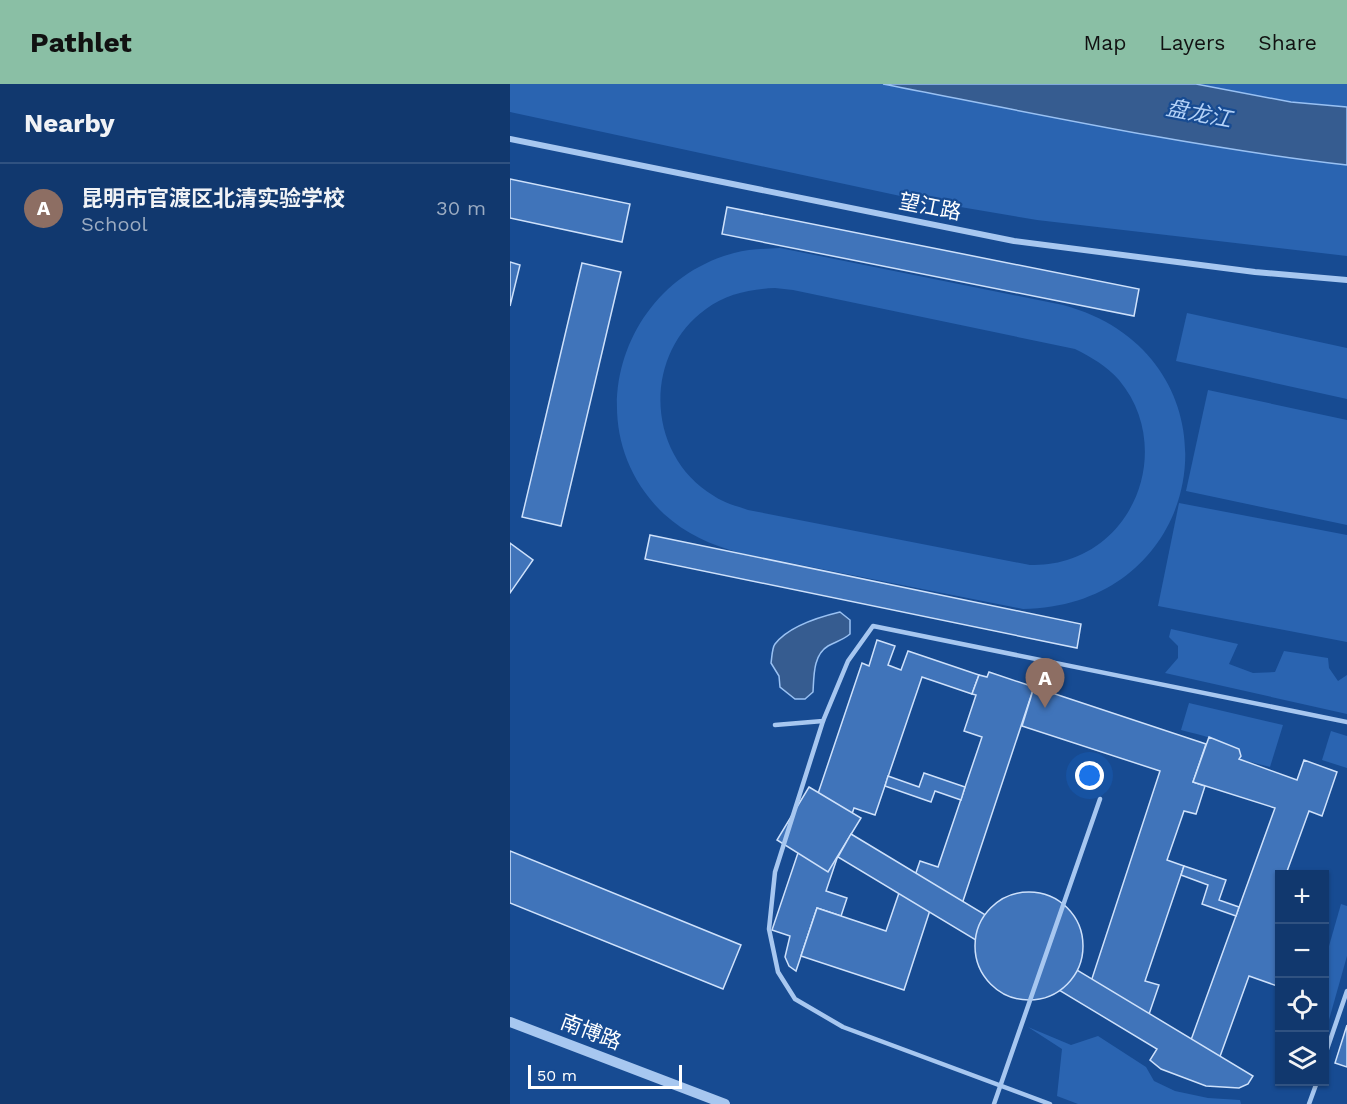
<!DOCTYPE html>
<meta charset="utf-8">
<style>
body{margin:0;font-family:"Work Sans","Noto Sans SC",sans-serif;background:#1a3f73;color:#f1f3f6}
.controls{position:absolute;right:18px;bottom:18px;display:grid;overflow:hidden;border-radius:0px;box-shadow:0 2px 4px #0004}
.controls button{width:54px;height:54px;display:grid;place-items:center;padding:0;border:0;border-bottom:2px solid #305281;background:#11386e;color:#f1f3f6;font:30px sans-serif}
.scale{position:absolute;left:18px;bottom:15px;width:154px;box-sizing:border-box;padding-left:6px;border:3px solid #fff;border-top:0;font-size:16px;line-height:21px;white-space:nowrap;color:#fff;-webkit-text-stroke:4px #174b92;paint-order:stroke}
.you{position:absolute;left:580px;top:692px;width:21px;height:21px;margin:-15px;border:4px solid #fff;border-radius:50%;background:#1a73e8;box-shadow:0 0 0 9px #1a73e833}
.badge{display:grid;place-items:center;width:39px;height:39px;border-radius:50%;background:#8abfa5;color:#fff;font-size:20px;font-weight:700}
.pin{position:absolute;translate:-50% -50px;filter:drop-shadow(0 2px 3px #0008)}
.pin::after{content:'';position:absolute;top:32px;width:21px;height:18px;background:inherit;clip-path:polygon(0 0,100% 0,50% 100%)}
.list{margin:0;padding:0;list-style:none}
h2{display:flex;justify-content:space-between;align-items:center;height:78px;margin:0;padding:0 24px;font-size:26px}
h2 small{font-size:20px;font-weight:400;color:#9cacc2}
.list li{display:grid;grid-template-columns:39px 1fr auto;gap:18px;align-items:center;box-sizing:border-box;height:90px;padding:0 24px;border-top:2px solid #305281}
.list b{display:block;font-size:22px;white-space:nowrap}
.list p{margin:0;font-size:20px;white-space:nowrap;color:#9cacc2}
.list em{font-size:20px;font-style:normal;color:#9cacc2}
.icon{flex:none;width:33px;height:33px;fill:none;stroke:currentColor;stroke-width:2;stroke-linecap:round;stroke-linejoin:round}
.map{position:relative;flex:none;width:837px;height:1020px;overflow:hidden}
header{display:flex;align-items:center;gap:36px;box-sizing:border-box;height:84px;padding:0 30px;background:#8abfa5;color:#111}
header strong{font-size:28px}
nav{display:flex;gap:33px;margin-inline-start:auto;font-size:21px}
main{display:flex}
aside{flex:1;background:#11386e}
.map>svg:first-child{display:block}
</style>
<header>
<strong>Pathlet</strong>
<nav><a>Map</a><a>Layers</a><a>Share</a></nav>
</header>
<main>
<aside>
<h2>Nearby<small></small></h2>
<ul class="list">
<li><span class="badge" style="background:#8d6e63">A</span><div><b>昆明市官渡区北清实验学校</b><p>School</p></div><em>30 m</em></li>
</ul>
</aside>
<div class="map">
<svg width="837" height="1020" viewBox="0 0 837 1020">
<rect width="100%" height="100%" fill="#174b92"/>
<g fill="#2a64b1" fill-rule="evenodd">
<polygon points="0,0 837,0 837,172 527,136 409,116 0,28"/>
<path d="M270,164L553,221C737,270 705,522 513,525L230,469C201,461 176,450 154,430C65,346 110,199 224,169C239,165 254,165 270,164ZM265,204L283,206L565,265C581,273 597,282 609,296C660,357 632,453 557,476C545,480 532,481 520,481L238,426C227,422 214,419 204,412C136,372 132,271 196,225C216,210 240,205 265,204Z"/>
<polygon points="677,229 837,264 837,315 666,277"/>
<polygon points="698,306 837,336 837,441 676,407"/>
<polygon points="669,419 837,451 837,558 648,522"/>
<polygon points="661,545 728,560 719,580 743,589 765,588 774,567 818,574 819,584 828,597 837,591 837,630 655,589 668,574 668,562 659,553"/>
<path d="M679,619L773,641L760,683L729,675L731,672L729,665C710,656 691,651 671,646Z"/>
<polygon points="821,647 837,652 837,684 812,676"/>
<polygon points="831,820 837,822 837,872 815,950 815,876"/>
<polygon points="518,943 561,961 588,952 636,983 644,997 665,1007 698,1014 730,1016 731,1020 568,1020 547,1012 552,965"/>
</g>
<g fill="#365c90" stroke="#99c1f3" stroke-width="1.5">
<path d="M373,0H686L781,18L837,23V81C681,63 527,30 373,0Z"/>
<path d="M330,528L340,536V550C333,556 325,558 318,562C303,571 304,592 303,608L295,615H285L270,603L269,592L261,579C262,573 262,564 265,560C279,542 309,533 330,528Z"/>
</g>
<g fill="#4074ba" stroke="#cee1fb" stroke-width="1.5">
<polygon points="0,95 120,120 112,158 0,134"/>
<polygon points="217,123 629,205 624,232 212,150"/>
<polygon points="0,178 10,181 0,222"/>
<polygon points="72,179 111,188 51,442 12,433"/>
<polygon points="140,451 571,540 567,564 135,475"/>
<polygon points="0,459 23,476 0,509"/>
<polygon points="367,556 385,562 378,581 391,586 398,567 469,591 462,610 412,593 365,731 344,724 316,807 337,814 331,832 307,824 286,887 279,882 275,873 280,852 262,846 352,579 359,582"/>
<polygon points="479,588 524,603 451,823 424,814 394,906 291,872 307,824 376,847 391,803 400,806 410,777 428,783 472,653 454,647 466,611 462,610 469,591 477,593"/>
<polygon points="524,603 696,660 683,698 695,702 686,730 674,727 657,776 674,782 635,897 649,901 636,939 574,919 650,687 512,642"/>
<polygon points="699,653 729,665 731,672 729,675 787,696 794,676 827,688 812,732 799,727 776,790 777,790 770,790 770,903 739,892 708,978 677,967 765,724 683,698"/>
<polygon points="414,689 455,703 451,716 425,707 421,718 375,702 378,692 409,703"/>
<polygon points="299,703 351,734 318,788 267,756"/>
<polygon points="341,750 743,992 738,1000 729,1004 696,1002 651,985 640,976 647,965 328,773"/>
<polygon points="0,767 231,861 213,905 0,819"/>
<polygon points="674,782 716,796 709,816 729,823 726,832 692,820 698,801 671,791"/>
<circle cx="519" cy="862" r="54"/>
<polygon points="837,941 837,983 825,979"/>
</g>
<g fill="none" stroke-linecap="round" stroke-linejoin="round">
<g stroke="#a7c7f0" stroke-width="4.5">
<polyline points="313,637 265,788 259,845 268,888 285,915 333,943 540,1020"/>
<polyline points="265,641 313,637 338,577 363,542 837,638"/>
<polyline points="814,974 837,907"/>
<polyline points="484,1020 590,715"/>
<polyline points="799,1020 807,998"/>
</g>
<polyline stroke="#a7c7f0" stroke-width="6" points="0,55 504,157 745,188 837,196"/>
<polyline stroke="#a7c7f0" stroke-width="10" points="0,938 215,1020"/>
</g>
<g text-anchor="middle" stroke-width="4.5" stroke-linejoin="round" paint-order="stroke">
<g font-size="21" fill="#fff" stroke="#174b92">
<text transform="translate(420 123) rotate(11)" y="7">望江路</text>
<text transform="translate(81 948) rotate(21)" y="7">南博路</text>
</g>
<g font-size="22" font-style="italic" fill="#b3d1f7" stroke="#174b92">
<text transform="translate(689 29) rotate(11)" y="8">盘龙江</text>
</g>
</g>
</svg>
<div class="controls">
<button>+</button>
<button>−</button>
<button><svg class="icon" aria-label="locate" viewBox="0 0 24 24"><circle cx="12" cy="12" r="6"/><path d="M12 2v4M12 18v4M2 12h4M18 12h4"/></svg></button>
<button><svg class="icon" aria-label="layers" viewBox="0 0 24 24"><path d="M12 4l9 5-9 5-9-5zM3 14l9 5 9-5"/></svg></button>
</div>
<div class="scale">50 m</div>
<div class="you"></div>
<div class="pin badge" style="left:535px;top:624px;background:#8d6e63">A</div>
</div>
</main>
